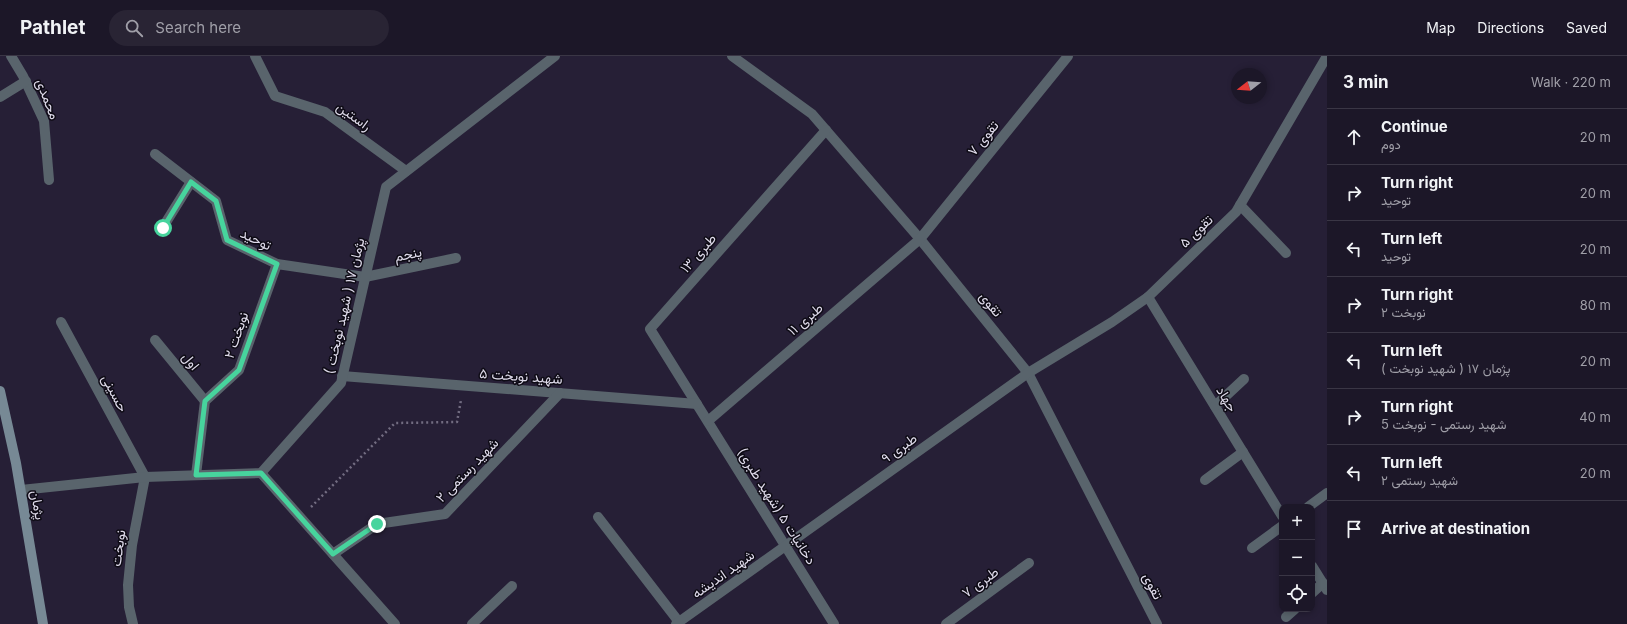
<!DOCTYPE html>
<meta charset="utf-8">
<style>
body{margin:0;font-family:Inter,Vazirmatn,sans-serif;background:#292434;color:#f1f3f6}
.controls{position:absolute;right:12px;bottom:12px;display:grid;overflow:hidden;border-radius:8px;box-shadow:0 2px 6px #0003}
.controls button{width:36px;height:36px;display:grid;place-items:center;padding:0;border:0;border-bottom:1px solid #3a3645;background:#1c1728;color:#f1f3f6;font:20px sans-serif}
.compass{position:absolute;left:1231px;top:12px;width:36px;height:36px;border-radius:50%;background:#1c1728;box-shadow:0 2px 6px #0003;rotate:253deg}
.stop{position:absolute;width:12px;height:12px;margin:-9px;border:3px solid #47d49d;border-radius:50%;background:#fff}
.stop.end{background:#47d49d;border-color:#fff;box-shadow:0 1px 4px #0008}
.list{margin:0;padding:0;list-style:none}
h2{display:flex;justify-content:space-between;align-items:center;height:52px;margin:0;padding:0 16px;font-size:17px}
h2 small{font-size:13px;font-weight:400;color:#a09fa8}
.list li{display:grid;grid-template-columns:26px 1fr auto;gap:12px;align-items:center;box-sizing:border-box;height:56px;padding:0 16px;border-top:1px solid #3a3645}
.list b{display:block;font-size:15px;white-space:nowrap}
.list p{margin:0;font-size:13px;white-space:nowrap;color:#a09fa8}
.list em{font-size:13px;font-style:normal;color:#a09fa8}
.icon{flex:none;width:22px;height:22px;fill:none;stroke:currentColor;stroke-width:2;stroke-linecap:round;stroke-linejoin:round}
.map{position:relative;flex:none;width:1327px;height:568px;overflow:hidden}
header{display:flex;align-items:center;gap:24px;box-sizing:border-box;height:56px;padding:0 20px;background:#1c1728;border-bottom:1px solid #3a3645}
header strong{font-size:19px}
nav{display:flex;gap:22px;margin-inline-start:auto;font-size:14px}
.search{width:280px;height:36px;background:#292434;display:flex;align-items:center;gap:10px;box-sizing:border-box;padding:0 14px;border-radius:22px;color:#a09fa8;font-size:15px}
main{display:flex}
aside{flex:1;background:#1c1728}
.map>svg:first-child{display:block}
</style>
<header>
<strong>Pathlet</strong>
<div class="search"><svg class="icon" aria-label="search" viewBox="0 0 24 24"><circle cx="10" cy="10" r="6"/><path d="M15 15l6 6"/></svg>Search here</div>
<nav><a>Map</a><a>Directions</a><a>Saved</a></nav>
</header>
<main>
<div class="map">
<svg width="1327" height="568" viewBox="0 0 1327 568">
<rect width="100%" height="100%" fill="#261f36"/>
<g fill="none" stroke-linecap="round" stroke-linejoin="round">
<polyline stroke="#726c81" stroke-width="2.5" stroke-dasharray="2 3" stroke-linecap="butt" points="311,451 395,367 457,366 461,344"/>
<g stroke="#59646c" stroke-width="10">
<polyline points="11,0 23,20 44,65 49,124"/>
<polyline points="255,0 275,40 325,56 406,115"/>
<polyline points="732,0 812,58 920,183 1028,317 1157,568"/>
<polyline points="0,41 26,25"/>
<polyline points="826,74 650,273 834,568"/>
<polyline points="155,98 216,145 227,184 277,208 365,221 456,202"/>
<polyline points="1240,149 1286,197"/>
<polyline points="163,171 191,126"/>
<polyline points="1148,241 1282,460"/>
<polyline points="61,266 145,421 132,489 128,529 129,551 133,568"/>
<polyline points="155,284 205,345"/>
<polyline points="342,320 697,348"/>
<polyline points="1215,350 1244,323"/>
<polyline points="708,365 920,183 1068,0"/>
<polyline points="261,417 395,568"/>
<polyline points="196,419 205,345 239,314 277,208"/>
<polyline points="1205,424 1243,396"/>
<polyline points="21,434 145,421 261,417 341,327 386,131 555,0"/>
<polyline points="1308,451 1327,437"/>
<polyline points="598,461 679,566"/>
<polyline points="1252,492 1282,470"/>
<polyline points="333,498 377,468 445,458 560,337"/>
<polyline points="1312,510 1327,534"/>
<polyline points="1312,537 1323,527"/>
<polyline points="1286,561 1295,553"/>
<polyline points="472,568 512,530"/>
<polyline points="676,568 1028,317 1112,266 1148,241 1236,156 1327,0"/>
<polyline points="946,568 1029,507"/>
</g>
<polyline stroke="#778995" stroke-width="10" points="0,335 16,407 43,568"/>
</g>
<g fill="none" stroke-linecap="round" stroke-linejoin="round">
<polyline stroke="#47d49d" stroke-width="5" points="163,172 191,126 216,145 227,184 277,208 239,314 205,345 196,419 261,417 333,498 377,468"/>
</g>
<g text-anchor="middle" stroke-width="3" stroke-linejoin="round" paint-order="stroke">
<g font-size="14" fill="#dedaea" stroke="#0e0b15">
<text transform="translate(48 43) rotate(69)" y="5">محمدی</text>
<text transform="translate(354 60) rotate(36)" y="5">راستین</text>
<text transform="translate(983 82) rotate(-51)" y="5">تقوی ۷</text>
<text transform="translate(1196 175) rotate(-44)" y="5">تقوی ۵</text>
<text transform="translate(256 183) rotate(26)" y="5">توحید</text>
<text transform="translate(698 197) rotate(-49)" y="5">طبری ۱۳</text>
<text transform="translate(408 198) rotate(-12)" y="5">پنجم</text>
<text transform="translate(991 248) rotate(51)" y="5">تقوی</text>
<text transform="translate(344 250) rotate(-77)" y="5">پژمان ۱۷ ( شهید نوبخت )</text>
<text transform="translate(805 263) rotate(-41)" y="5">طبری ۱۱</text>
<text transform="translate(236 279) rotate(-71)" y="5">نوبخت ۲</text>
<text transform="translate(191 305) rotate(51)" y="5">اول</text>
<text transform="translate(521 320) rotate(4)" y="5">شهید نوبخت ۵</text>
<text transform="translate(115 337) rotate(62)" y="5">حسینی</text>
<text transform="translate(1227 343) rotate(59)" y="5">جهاد</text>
<text transform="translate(899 392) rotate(-36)" y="5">طبری ۹</text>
<text transform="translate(467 414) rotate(-46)" y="5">شهید رستمی ۲</text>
<text transform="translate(38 449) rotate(80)" y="5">پژمان</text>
<text transform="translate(777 450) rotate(58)" y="5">دخانیات ۵ (شهید طبری)</text>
<text transform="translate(118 492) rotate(-82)" y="5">نوبخت</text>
<text transform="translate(723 518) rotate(-35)" y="5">شهید اندیشه</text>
<text transform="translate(980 526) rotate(-36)" y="5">طبری ۷</text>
<text transform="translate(1153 530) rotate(63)" y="5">تقوی</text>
</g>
</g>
</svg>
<div class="controls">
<button>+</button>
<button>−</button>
<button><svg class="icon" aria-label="locate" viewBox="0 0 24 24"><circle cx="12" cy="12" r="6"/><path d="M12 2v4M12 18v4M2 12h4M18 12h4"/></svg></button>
</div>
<svg class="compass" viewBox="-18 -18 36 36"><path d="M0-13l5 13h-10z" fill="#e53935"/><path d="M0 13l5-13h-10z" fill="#a09fa8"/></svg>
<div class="stop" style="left:163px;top:172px"></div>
<div class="stop end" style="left:377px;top:468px"></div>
</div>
<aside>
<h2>3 min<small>Walk · 220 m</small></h2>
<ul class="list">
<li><svg class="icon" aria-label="ahead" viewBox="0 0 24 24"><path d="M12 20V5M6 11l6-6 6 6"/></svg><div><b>Continue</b><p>دوم</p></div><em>20 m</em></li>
<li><svg class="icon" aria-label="right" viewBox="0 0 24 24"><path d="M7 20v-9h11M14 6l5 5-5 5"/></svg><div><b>Turn right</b><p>توحید</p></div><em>20 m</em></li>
<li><svg class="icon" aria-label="left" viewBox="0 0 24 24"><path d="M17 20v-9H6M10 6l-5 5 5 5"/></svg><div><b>Turn left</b><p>توحید</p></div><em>20 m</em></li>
<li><svg class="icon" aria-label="right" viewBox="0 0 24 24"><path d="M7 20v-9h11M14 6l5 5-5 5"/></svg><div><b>Turn right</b><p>نوبخت ۲</p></div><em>80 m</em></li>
<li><svg class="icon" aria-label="left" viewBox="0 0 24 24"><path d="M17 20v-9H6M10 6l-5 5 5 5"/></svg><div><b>Turn left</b><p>پژمان ۱۷ ( شهید نوبخت )</p></div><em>20 m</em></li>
<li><svg class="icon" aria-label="right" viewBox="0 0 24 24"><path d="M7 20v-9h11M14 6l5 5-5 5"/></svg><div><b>Turn right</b><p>شهید رستمی - نوبخت 5</p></div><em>40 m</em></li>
<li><svg class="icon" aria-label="left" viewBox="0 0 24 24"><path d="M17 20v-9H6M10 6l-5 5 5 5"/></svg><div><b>Turn left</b><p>شهید رستمی ۲</p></div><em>20 m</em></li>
<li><svg class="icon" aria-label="arrive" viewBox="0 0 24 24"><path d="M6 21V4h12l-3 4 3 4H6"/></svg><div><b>Arrive at destination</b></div></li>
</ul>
</aside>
</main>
